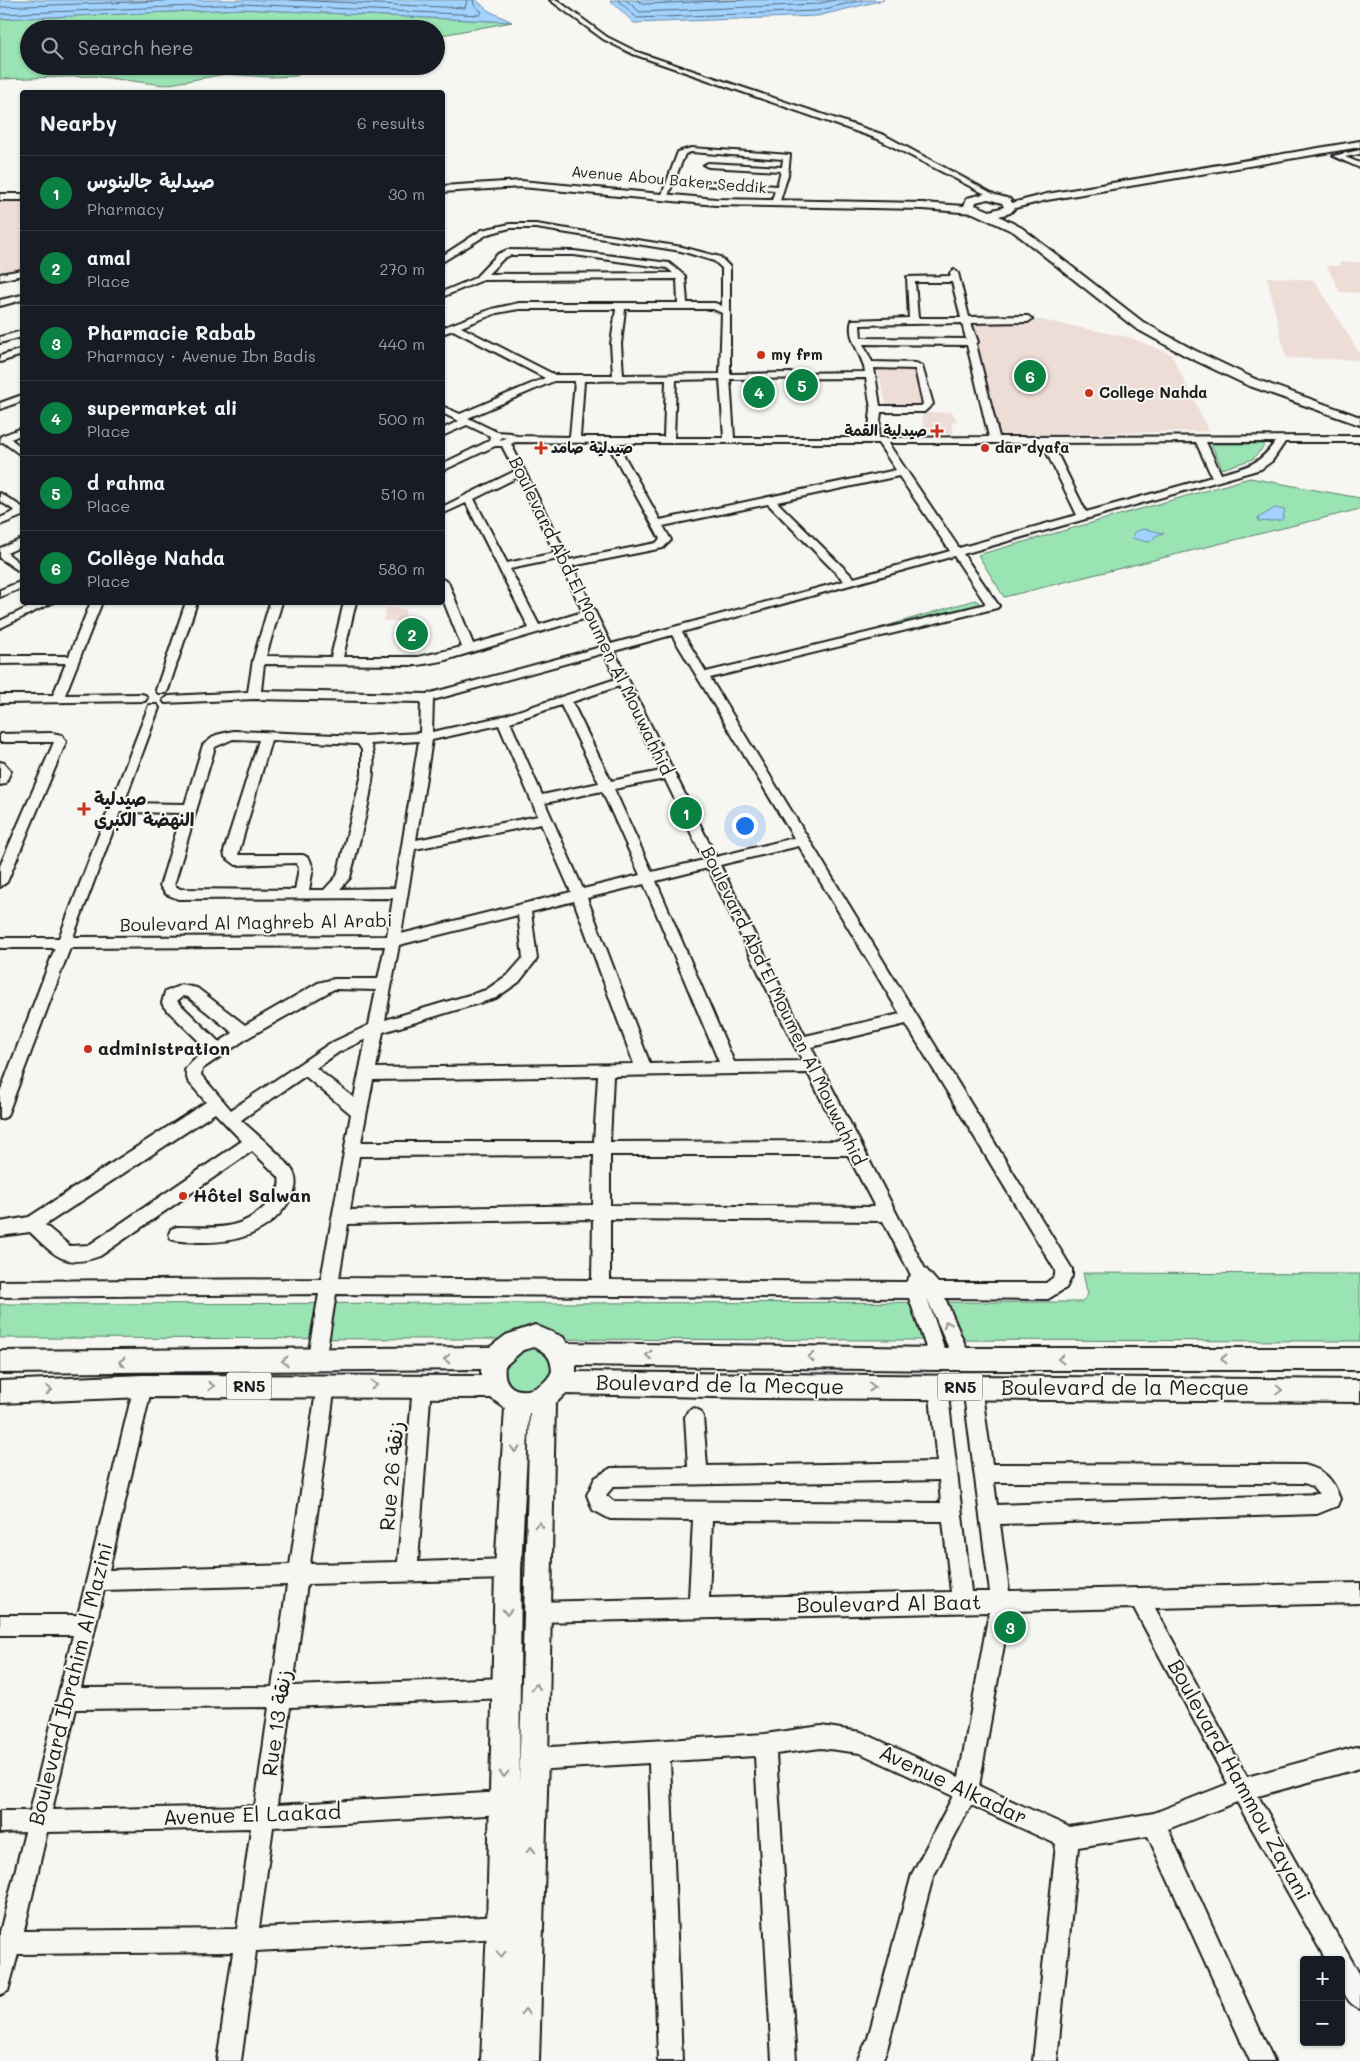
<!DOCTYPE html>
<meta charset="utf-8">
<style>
body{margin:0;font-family:Mali,"Playpen Sans Arabic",sans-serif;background:#242831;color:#f1f3f6}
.controls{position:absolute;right:15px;bottom:15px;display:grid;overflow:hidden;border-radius:5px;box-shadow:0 1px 4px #0004}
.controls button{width:45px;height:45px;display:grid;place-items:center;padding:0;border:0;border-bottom:1px solid #363941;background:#171b24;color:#f1f3f6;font:25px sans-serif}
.you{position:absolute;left:744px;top:825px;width:18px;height:18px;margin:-12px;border:4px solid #fff;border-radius:50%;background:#1a73e8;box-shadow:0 0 0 8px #1a73e833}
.badge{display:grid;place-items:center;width:32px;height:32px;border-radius:50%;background:#0b8043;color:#fff;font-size:16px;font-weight:700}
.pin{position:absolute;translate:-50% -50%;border:2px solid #fff;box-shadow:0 1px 5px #0006}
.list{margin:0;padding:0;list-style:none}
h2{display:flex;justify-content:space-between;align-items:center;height:65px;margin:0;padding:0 20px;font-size:21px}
h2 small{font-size:16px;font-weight:400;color:#9ea1a6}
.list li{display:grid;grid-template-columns:32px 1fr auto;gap:15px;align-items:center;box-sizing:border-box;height:75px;padding:0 20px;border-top:1px solid #363941}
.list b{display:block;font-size:19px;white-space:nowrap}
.list p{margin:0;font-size:16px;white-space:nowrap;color:#9ea1a6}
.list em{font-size:16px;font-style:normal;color:#9ea1a6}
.icon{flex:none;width:28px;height:28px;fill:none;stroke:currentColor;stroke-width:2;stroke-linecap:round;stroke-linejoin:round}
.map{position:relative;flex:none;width:1360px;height:2061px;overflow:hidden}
.search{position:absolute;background:#171b24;box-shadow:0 1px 4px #0004;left:20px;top:20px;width:425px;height:55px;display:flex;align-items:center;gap:12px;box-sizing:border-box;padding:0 18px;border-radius:28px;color:#9ea1a6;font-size:19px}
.panel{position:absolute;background:#171b24;box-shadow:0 1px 4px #0004;left:20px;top:90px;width:425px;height:515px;border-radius:5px}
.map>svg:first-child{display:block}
</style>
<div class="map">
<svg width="1360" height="2061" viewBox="0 0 1360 2061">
<rect width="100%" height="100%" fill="#f6f6f2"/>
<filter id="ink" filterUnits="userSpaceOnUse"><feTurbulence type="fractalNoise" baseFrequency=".02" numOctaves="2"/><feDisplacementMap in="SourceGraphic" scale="10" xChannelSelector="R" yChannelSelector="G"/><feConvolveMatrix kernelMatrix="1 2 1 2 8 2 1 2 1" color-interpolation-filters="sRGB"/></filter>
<g filter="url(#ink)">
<g fill="#eedcd7">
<polygon points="0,202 22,202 22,225 20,225 22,231 22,271 0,275"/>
<polygon points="1340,262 1360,262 1360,293 1340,292 1327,266 1340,266"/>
<polygon points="1267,277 1314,280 1360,354 1360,360 1286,358"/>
<polygon points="1041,320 1128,337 1171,354 1209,431 998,435 972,321"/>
<polygon points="877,368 915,369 923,405 886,405"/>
<polygon points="952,412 957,421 951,423 954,434 923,432 922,413"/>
<polygon points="386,608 406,609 404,621 383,621"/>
</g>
<g fill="#9ae3b3" stroke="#5b8068">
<polygon points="243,9 512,22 436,36 436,29 29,29 29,66 313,66 296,76 270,77 225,74 164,85 92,76 0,79 0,19"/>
<polygon points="1211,444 1263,444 1265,445 1253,459 1222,469"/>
<polygon points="1250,478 1360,498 1360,509 1004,597 978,555"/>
<polygon points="975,600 981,604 879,628"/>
<polygon points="1083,1273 1360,1274 1360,1341 0,1338 0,1304 1081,1302 1088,1295"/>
<path d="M537,1346L555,1359L552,1381C546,1384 538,1391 531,1392C509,1397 495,1364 514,1352C520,1349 531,1348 537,1346Z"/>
</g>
<g fill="#a2d3ff" stroke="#6c8aa4">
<polygon points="0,0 476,0 489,11 512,22 243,9 0,19"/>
<polygon points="610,0 884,0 817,16 634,23"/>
<polygon points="1275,508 1285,510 1282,520 1259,522 1258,518"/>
<polygon points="1144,529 1164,533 1155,536 1153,540 1148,542 1132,538 1134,532"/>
</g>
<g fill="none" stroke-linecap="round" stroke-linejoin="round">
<g stroke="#526577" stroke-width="1">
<polyline points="290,0 465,8 467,0"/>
<polyline points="618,0 637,18 816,11 862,0"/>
<polyline points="626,0 640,12 816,4 835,0"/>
<polyline points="637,0 643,4 744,0"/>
<polyline points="0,7 187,0"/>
<polyline points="0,14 243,4 480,15 482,12 474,5 473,0"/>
</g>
<g stroke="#1c1c1c" stroke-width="4">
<g id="minor">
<polygon points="550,0 557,0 607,37 637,52 884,135 999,197 995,199 878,139 633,54 603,39"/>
<polygon points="691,148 790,155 788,175 779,204 775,206 771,204 775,190 702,185 698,183 702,181 777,186 781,171 708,167 704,165 708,163 782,167 783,159 691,152 685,154 667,198 660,200 678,152"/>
<polygon points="1360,150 1360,154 1345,157 1360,163 1360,168 1333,156"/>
<path d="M510,224H536L682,247L720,257L730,267V374L865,372C863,354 846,339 852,320L909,318L907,277L951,276L950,273L954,270L958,273L969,317L1028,316L1032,319L1028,322L971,323L978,342L976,344L999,437L1360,436V442H1285L1272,461L1261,469L963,554L999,606L997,608L710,678L1072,1269V1276L1066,1288L1048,1299L945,1298L971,1359L968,1365L962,1367L956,1365L927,1298L948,1359L945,1365L939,1367L933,1365L930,1359L909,1298L336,1294L325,1361L322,1367L316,1369L310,1367L307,1361L319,1294L0,1297V1281L321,1279L351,1114L305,1076L241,1120C252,1131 290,1161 294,1174C298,1185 294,1194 288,1203C267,1235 234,1243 198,1242C189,1241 180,1242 171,1239L169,1234L171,1229L177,1227C215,1227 242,1233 270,1201C277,1193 281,1188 279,1177L252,1151L100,1256C65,1269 54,1255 30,1232L0,1236V1222L29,1217L206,1102L188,1081L185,1070L192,1061L208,1050L164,1007L162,1003L165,992L181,985L197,988L245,1025L318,983L334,979H378L385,946L70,948L8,1113L6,1117L0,1119V1092L55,948H0V938H59L149,705H157L159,708L124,803L185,804L203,745L216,735L233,731L362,736L420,733L421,702L254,699L165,703L163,700L169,696L248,692L253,660L270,602H282L266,656L331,657L344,602H356L343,657H418L462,647L442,597V579L448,582L473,644L529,628L466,503L442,514V507L515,471L502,446H495L442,471V464L489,441L490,436L467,425L442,436V429L459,421L442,413V406L460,414L545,378L453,330L442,334V328L492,309L519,303H678L677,279L483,280L442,297V292L475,278L498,254L507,250L574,251L669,263L685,276L687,303H715L722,306V268L714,261L681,251L536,228H510L488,234L442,262V256L482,230ZM511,255H574L667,268L673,273L488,274L504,258ZM915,282H952L961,318H918ZM519,309H616L611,344L613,375H555L461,327L497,313ZM625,309H713L722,313L720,374L623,375L621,344ZM962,323L966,339L861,338L860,325ZM863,344L967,345L989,437L878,438L881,412H924L933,404L922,366L916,363L872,362ZM874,368L915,369L923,404L921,406H880ZM866,378L871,409L868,438H734L730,379ZM720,379L724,438H674L676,380ZM666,380L664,437H580L584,381ZM554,381H575L570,437L516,436L511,433L497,432L468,418ZM501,437L507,438L500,440ZM515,442L607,443L660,539L656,543L569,560L511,444ZM1196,442L1212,477L1086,512L1052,443ZM1206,442H1275C1259,465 1247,467 1221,474ZM617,443H878L896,470L660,520ZM888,443H1042L1077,515L959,548ZM899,476L950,551L854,578L777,502ZM518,477L555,553L507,563L474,499ZM768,504L844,581L611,644L572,566L663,548L671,540L663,526ZM954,556L986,604L706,672L682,632ZM558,559L583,612L539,625L510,569ZM587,618L601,647L427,694L261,691L264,664L418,665L442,661ZM672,635L794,838L716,857L614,651ZM604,653L616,679L500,717L432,732L433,700ZM619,686L661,771L611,781L572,702ZM561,705L599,783L542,795L510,722ZM499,725L538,816L416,840L432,740ZM233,739L259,740L224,851L225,857L236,865L296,863L299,868L295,890L180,889L174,885L215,747ZM271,740L358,744L362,750V774L337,876L324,890H309L313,868L309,858L303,855H238ZM419,741L395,888L340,889L350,878C356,851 383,765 370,744ZM665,779L704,860L652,872L614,789ZM602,791L640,875L583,889L545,803ZM120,812L182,813L160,886L166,894L178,899L393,898L387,936L73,937ZM541,824L571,892L401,934L415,849ZM799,846L900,1014L805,1036L720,865ZM708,868L793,1043L803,1061L734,1062L656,881ZM644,884L719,1062L650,1064L587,898ZM574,901L634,1064L376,1068L383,1032L496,998L519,982L537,959L531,912ZM518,915L523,958L509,974L486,990L385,1020L399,945ZM334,989L376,990L369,1025L329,1044L231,1110L201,1075L202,1069L249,1037ZM183,996L188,997L233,1033L219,1042L177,1001ZM906,1024L1055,1270V1276L1046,1283H938L924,1267L811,1047ZM366,1039L354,1098L316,1068L339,1052ZM808,1073L842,1141L610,1142L613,1076ZM598,1076L594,1142H361L373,1080ZM215,1113L242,1141L89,1245L70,1246L45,1225ZM594,1155L593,1205L350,1210L359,1156ZM610,1155H848L875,1207L610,1205ZM593,1219L592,1280L339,1278L348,1224ZM610,1219L883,1221L911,1275L906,1282L610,1280Z"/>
<polygon points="22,270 22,275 0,280 0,274"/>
<polygon points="22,295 22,300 0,306 0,300"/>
<polygon points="22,331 22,337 0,343 0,337"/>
<polygon points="22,349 22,355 0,362 0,356"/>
<polygon points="22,395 22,401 0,409 0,403"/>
<polygon points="22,428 22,434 11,439 22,448 22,456 3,442 0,443 1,436"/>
<polygon points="0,493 22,507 22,516 0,525 0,518 15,511 0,501"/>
<polygon points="22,539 22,546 7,553 22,565 22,573 0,558 0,548"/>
<polygon points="22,581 22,588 0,597 0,590"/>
<polygon points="39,602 54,602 0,628 0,621"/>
<polygon points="91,602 102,602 65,695 141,694 145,695 147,698 145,701 0,703 0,695 53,695 66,663 0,664 0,656 69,656"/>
<polygon points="186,602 197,602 168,690 166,693 158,693 156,690"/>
<polygon points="52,733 62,735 66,742 7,882 0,887 0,866 54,742 0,742 0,734"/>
<polygon points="0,762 4,763 11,771 5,784 0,785"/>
<path d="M326,1377L332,1379L335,1385L310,1564L398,1562L413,1385L416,1379L422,1377L428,1379L431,1385L418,1562L508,1559L515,1562L518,1569L515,1576L508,1579L307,1584L293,1686L506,1678L513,1681L516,1688L513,1695L506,1698L290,1707L277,1805L504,1792L512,1795L515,1803L512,1811L504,1814L273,1827L259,1928L502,1916L510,1919L513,1927L510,1935L502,1938L256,1951L241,2061H217L233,1952L18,1954L8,1991L0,1995V1932L25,1832L0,1833V1811H30L73,1635H0V1615H78L134,1386L137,1380L143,1378L149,1380L152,1386L109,1570L290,1565L317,1385L320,1379ZM287,1585L272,1687L81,1688L104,1590ZM269,1707L255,1806L52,1810L76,1709ZM251,1828L237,1929L24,1931L47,1832Z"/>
<path d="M938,1379L944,1381L947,1387L971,1592H990L963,1387L966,1381L972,1379L978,1381L981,1387L992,1464L1304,1465C1325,1470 1333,1479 1340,1499L1337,1506L1317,1514L1000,1524L1009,1591L1360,1583V1603L1155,1608L1247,1777L1360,1746V1768L1258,1796L1360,1975V2009C1340,2000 1341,1979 1341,1960H1326L1237,1802L1168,1829L1274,2061H1250L1148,1836L1078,1847L1057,2061H1033L1056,1844L971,1805L933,1877L887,2049L882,2061H857L868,2038L912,1874L953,1796L860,1753L821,1748L776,1754L796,2061H772L755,1756L670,1761L682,2061H658L649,1763L534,1770L526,1767L523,1759L526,1751L534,1748L765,1734L821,1726L861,1732L959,1777L989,1612L537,1622L530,1619L527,1612L530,1605L537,1602L689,1598L693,1520L610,1519L593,1510L587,1495L595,1478L611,1468L688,1467L685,1417L688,1411L694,1408L700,1411L703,1417L707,1466L937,1462L929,1387L932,1381ZM939,1480L941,1503L613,1501L606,1495L614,1486ZM994,1482L1304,1483L1312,1486L1319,1494L997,1505ZM712,1520L943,1521L951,1592L709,1598ZM1134,1608L1228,1784L1154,1813L1069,1827L979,1786L1010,1611Z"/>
</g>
</g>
<g stroke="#1c1c1c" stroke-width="4">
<g id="major">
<path d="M1360,141V147L1047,200L1015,208L1010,213L999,216L1022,228L1143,322L1194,350L1255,379L1360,417V425L1247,385L1186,356L1135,328L1014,232L973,213L923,209L716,205L521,187L442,192V186L521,181L716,199L923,203L964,206L967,198L988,193L1010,199L1012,203L1047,194ZM988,199L1002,203L1004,207L990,211L975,205L976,202Z"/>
<rect x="0" y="194" width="22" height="6"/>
<path d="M535,1325L563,1337L567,1343L939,1348H1360V1370H939L576,1365V1372L1360,1380V1402L760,1398L565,1394L555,1404L548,1759L539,2061H481L487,1927L495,1569L505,1408L491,1398L143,1397L0,1403V1381L143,1375L481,1376V1369L0,1373V1351L490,1347L506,1335ZM534,1347C547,1353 551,1357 552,1371C541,1397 500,1398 505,1366L523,1350ZM529,1413H530L519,1784L521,1569Z"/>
</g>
</g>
<use href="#minor" fill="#f6f6f2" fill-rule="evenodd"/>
<use href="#major" fill="#f6f6f2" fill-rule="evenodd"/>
</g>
<defs><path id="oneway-chevron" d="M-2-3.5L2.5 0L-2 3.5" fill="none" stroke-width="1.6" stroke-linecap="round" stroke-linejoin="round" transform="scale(1.25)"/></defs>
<g stroke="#949492">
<use href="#oneway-chevron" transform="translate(947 1324) rotate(-113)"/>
<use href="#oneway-chevron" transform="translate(649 1355) rotate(-179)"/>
<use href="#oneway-chevron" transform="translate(811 1357) rotate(-179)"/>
<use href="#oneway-chevron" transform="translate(447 1359) rotate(179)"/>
<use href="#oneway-chevron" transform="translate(1061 1359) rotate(180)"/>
<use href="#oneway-chevron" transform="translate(1224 1359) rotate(180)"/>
<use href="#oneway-chevron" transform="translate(285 1361) rotate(180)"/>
<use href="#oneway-chevron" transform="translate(122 1362) rotate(180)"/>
<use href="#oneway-chevron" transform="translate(374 1385)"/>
<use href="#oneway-chevron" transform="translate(211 1386)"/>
<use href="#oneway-chevron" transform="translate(872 1387)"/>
<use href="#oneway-chevron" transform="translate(49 1390) rotate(-2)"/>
<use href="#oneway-chevron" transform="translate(1279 1390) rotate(1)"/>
<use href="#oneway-chevron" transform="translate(515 1449) rotate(93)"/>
<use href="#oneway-chevron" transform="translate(539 1525) rotate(-88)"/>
<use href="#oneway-chevron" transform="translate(507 1612) rotate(91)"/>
<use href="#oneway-chevron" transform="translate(536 1687) rotate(-89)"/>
<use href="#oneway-chevron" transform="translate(504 1774) rotate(91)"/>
<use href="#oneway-chevron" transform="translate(531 1850) rotate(-88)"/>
<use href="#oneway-chevron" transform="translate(501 1954) rotate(92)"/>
<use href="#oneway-chevron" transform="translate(525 2012) rotate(-88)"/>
</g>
</g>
<g fill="#c8321e" stroke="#f6f6f2" stroke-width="2">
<circle cx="761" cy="355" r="5"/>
<circle cx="1089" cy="393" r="5"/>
<path d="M934.5 423.5h5v5h5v5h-5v5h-5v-5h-5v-5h5z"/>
<path d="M538.5 440.5h5v5h5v5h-5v5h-5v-5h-5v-5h5z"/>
<circle cx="985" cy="448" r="5"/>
<path d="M81.5 801.5h5v5h5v5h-5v5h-5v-5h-5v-5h5z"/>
<circle cx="88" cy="1049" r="5"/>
<circle cx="183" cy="1196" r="5"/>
</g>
<g text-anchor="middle" stroke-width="4" stroke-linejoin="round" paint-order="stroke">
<g font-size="15" fill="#1c1c1c" stroke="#f6f6f2">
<text transform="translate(669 180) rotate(5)" y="5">Avenue Abou Baker Seddik</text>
</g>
<g font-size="15" font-weight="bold" fill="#1c1c1c" stroke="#f6f6f2" text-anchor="start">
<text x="771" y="360">my frm</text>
<text x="1099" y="398">College Nahda</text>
<text x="927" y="436" text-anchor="end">صيدلية القمة</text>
<text x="551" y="453">صيدلية صامد</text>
<text x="995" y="453">dar dyafa</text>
</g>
<g fill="#f6f6f2" stroke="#5d5d5c" stroke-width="1">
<rect x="226.5" y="1372.5" width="45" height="27" rx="4"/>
<rect x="937.5" y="1373.5" width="45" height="27" rx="4"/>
</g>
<g font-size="16" font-weight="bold" fill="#1c1c1c">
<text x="249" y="1392">RN5</text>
<text x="960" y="1393">RN5</text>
</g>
<g font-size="18" fill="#1c1c1c" stroke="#f6f6f2">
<text transform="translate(591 616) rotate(64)" y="6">Boulevard Abd El Moumen Al Mouwahhid</text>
<text transform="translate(256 923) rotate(-1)" y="6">Boulevard Al Maghreb Al Arabi</text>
<text transform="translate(783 1006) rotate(64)" y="6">Boulevard Abd El Moumen Al Mouwahhid</text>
</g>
<g font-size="18" font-weight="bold" fill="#1c1c1c" stroke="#f6f6f2" text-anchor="start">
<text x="94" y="805">صيدلية<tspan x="94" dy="21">النهضة الكبرى</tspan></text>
<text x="98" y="1055">administration</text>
<text x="193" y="1202">Hôtel Salwan</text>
</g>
<g font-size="21" fill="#1c1c1c" stroke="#f6f6f2">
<text transform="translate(720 1385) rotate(1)" y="7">Boulevard de la Mecque</text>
<text x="1125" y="1395">Boulevard de la Mecque</text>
<text transform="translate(392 1476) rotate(-85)" y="7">Rue 26 زنقة</text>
<text transform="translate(889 1604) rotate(-1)" y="7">Boulevard Al Baat</text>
<text transform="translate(71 1684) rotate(-76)" y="7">Boulevard Ibrahim Al Mazini</text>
<text transform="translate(277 1723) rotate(-82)" y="7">Rue 13 زنقة</text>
<text transform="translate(1239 1780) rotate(61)" y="7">Boulevard Hammou Zayani</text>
<text transform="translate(953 1785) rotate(25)" y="7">Avenue Alkadar</text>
<text transform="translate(252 1815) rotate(-2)" y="7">Avenue El Laakad</text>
</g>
</g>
</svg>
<div class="controls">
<button>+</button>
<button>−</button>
</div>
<div class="you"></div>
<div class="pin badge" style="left:686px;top:813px">1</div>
<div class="pin badge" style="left:412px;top:634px">2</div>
<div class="pin badge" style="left:1010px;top:1627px">3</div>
<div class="pin badge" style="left:759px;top:392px">4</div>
<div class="pin badge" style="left:802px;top:385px">5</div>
<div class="pin badge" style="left:1030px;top:376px">6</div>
<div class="search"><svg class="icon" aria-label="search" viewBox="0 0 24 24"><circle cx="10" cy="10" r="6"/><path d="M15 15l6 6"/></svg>Search here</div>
<section class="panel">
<h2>Nearby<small>6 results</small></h2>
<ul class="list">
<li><span class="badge">1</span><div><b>صيدلية جالينوس</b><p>Pharmacy</p></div><em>30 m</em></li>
<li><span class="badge">2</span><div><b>amal</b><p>Place</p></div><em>270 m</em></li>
<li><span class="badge">3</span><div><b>Pharmacie Rabab</b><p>Pharmacy · Avenue Ibn Badis</p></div><em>440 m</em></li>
<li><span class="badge">4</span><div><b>supermarket ali</b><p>Place</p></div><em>500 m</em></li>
<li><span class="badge">5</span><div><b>d rahma</b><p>Place</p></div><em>510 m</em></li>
<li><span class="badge">6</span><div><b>Collège Nahda</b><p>Place</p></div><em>580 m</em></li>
</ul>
</section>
</div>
